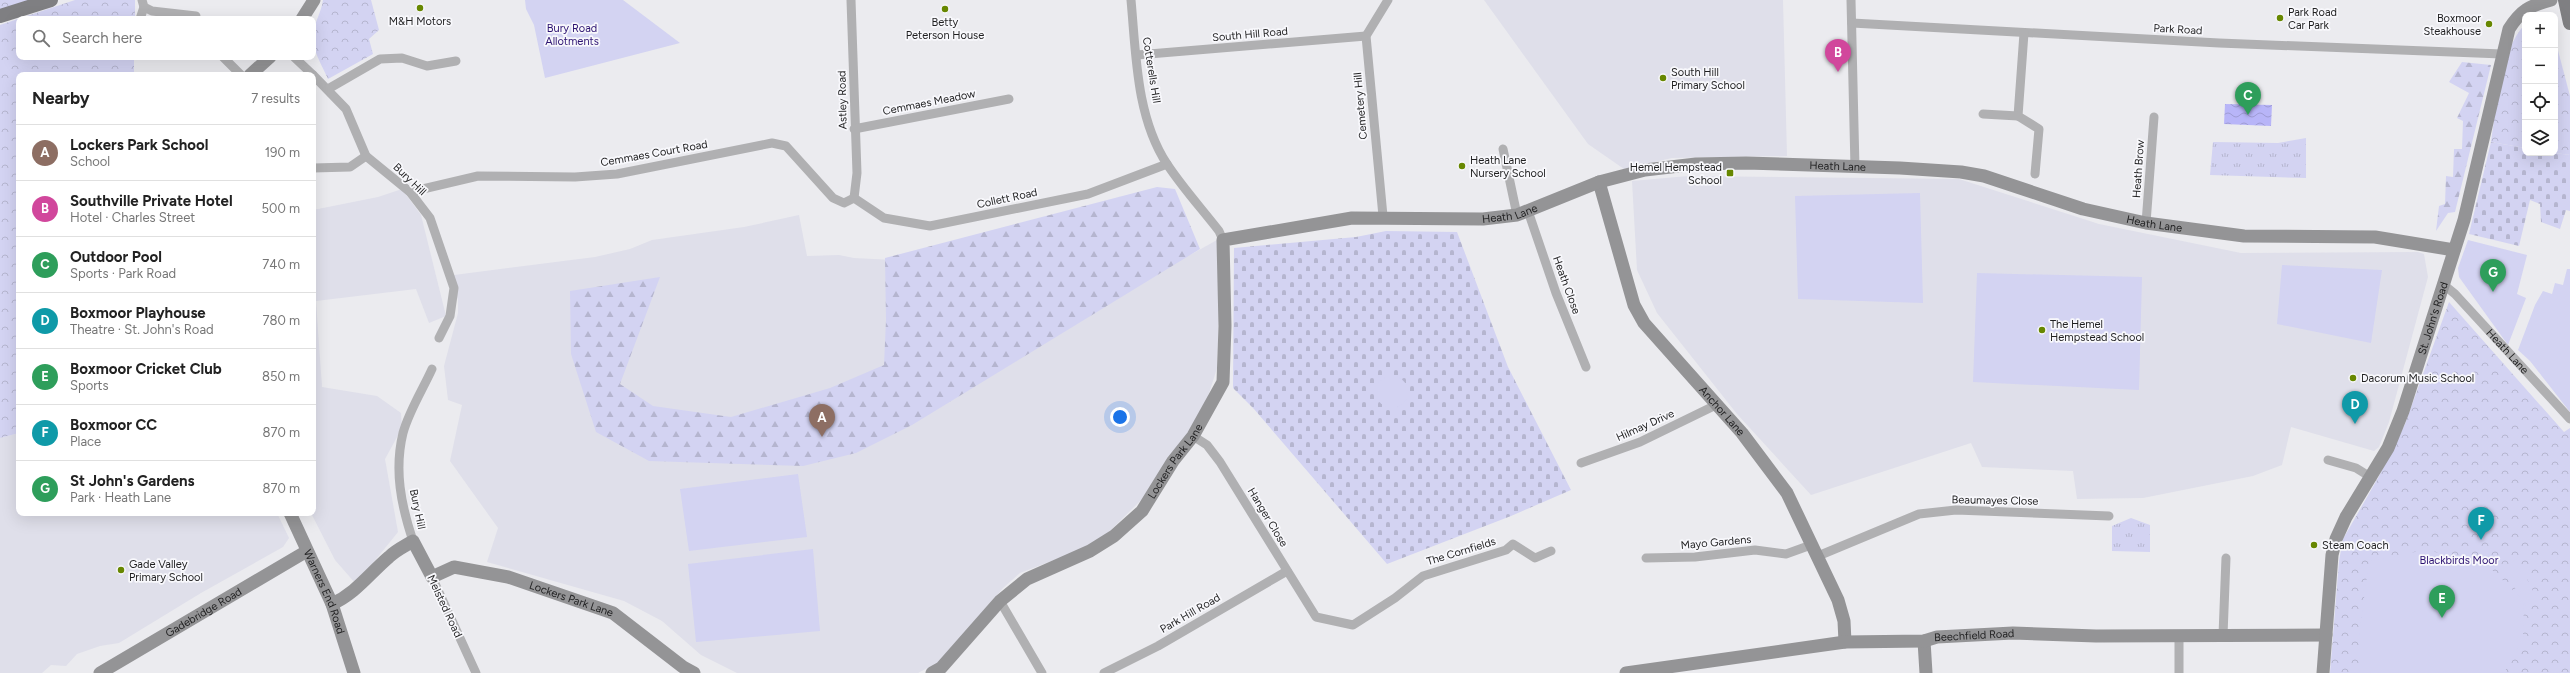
<!DOCTYPE html>
<meta charset="utf-8">
<style>
body{margin:0;font-family:Figtree,sans-serif;background:#f6f6f6;color:#222}
.controls{position:absolute;right:12px;top:12px;display:grid;overflow:hidden;border-radius:8px;box-shadow:0 4px 16px #0002}
.controls button{width:36px;height:36px;display:grid;place-items:center;padding:0;border:0;border-bottom:1px solid #e0e0e0;background:#fff;color:#222;font:20px sans-serif}
.you{position:absolute;left:1120px;top:417px;width:14px;height:14px;margin:-10px;border:3px solid #fff;border-radius:50%;background:#1a73e8;box-shadow:0 0 0 6px #1a73e833}
.badge{display:grid;place-items:center;width:26px;height:26px;border-radius:50%;background:#678700;color:#fff;font-size:13px;font-weight:700}
.pin{position:absolute;translate:-50% -33px;filter:drop-shadow(0 1px 2px #0008)}
.pin::after{content:'';position:absolute;top:21px;width:14px;height:12px;background:inherit;clip-path:polygon(0 0,100% 0,50% 100%)}
.list{margin:0;padding:0;list-style:none}
h2{display:flex;justify-content:space-between;align-items:center;height:52px;margin:0;padding:0 16px;font-size:17px}
h2 small{font-size:13px;font-weight:400;color:#767676}
.list li{display:grid;grid-template-columns:26px 1fr auto;gap:12px;align-items:center;box-sizing:border-box;height:56px;padding:0 16px;border-top:1px solid #e0e0e0}
.list b{display:block;font-size:15px;white-space:nowrap}
.list p{margin:0;font-size:13px;white-space:nowrap;color:#767676}
.list em{font-size:13px;font-style:normal;color:#767676}
.icon{flex:none;width:22px;height:22px;fill:none;stroke:currentColor;stroke-width:2;stroke-linecap:round;stroke-linejoin:round}
.map{position:relative;flex:none;width:2570px;height:673px;overflow:hidden}
.search{position:absolute;background:#fff;box-shadow:0 4px 16px #0002;left:16px;top:16px;width:300px;height:44px;display:flex;align-items:center;gap:10px;box-sizing:border-box;padding:0 14px;border-radius:8px;color:#767676;font-size:15px}
.panel{position:absolute;background:#fff;box-shadow:0 4px 16px #0002;left:16px;top:72px;width:300px;height:444px;border-radius:8px}
.map>svg:first-child{display:block}
</style>
<div class="map">
<svg width="2570" height="673" viewBox="0 0 2570 673">
<defs>
<pattern id="grass-tufts" width="24" height="20" patternUnits="userSpaceOnUse"><rect width="24" height="20" fill="#d3d3f2"/><path d="M3 7l-1-3M5 7V3M7 7l1-3M15 17l-1-3M17 17v-4M19 17l1-3" fill="none" stroke="#b5b5cf"/></pattern>
<pattern id="forest-firs" width="22" height="20" patternUnits="userSpaceOnUse"><rect width="22" height="20" fill="#d3d3f2"/><path d="M5 1l3.5 6h-7zM16 11l3.5 6h-7z" fill="#b5b5cf"/></pattern>
<pattern id="cemetery-stones" width="16" height="16" patternUnits="userSpaceOnUse"><rect width="16" height="16" fill="#d3d3f2"/><path d="M2 7V4a2 2 0 0 1 4 0v3zM10 15v-3a2 2 0 0 1 4 0v3z" fill="#b5b5cf"/></pattern>
<pattern id="park-crowns" width="20" height="18" patternUnits="userSpaceOnUse"><rect width="20" height="18" fill="#d3d3f2"/><path d="M2 6a3 3 0 1 1 6 0M12 15a3 3 0 1 1 6 0" fill="none" stroke="#b5b5cf"/></pattern>
<pattern id="water-waves" width="16" height="10" patternUnits="userSpaceOnUse"><rect width="16" height="10" fill="#b8b5f8"/><path d="M0 5q4-4 8 0t8 0" fill="none" stroke="#9e9bd4"/></pattern>
</defs>
<rect width="100%" height="100%" fill="#ebebef"/>
<g fill="#dfdfea">
<polygon points="1484,0 1783,0 1787,156 1672,158 1624,169 1588,144"/>
<polygon points="1688,176 1959,179 2099,224 2241,253 2418,252 2424,254 2428,277 2389,422 2379,447 2374,451 2291,427 2282,465 2253,476 2143,498 2077,499 2073,471 1982,467 1971,443 1811,495 1737,414 1657,313 1637,270 1632,181"/>
<polygon points="402,189 421,215 446,316 429,323 416,289 316,301 322,387 377,396 401,413 402,428 385,459 398,532 356,584 335,560 311,513 313,210 378,197"/>
<polygon points="799,215 807,256 839,255 854,258 913,261 1183,242 1190,255 1217,240 1221,250 1217,368 1201,419 1145,496 1104,537 1078,551 1020,573 1003,588 939,662 918,673 737,673 701,655 662,621 624,601 487,562 498,528 450,461 462,405 448,400 444,366 458,313 458,300 451,273 454,275 595,257 630,249 652,240 744,227"/>
<polygon points="19,433 19,513 277,513 289,538 283,547 201,593 119,643 100,646 77,654 66,666 51,665 42,673 0,673 0,438"/>
</g>
<g fill="url(#grass-tufts)">
<polygon points="2306,138 2306,178 2210,175 2213,142 2278,143"/>
<polygon points="2131,518 2150,525 2150,552 2112,551 2112,526"/>
</g>
<g fill="url(#forest-firs)">
<polygon points="2462,62 2491,65 2455,212 2448,213 2436,231 2439,206 2445,204 2446,176 2453,177 2454,149 2462,149 2463,121 2457,118 2469,93 2449,82"/>
<polygon points="1157,187 1175,189 1200,249 912,425 856,453 803,466 649,461 596,432 571,354 570,291 660,277 620,384 653,406 731,417 830,388 884,365 886,320 885,258"/>
</g>
<g fill="url(#cemetery-stones)">
<polygon points="2491,142 2525,148 2525,153 2555,153 2570,155 2570,211 2566,210 2560,229 2541,222 2540,204 2530,200 2519,246 2469,234"/>
<polygon points="1386,231 1457,232 1508,367 1571,490 1511,516 1387,564 1254,409 1233,388 1234,248 1356,237"/>
</g>
<g fill="url(#park-crowns)">
<polygon points="0,0 51,0 0,16"/>
<polygon points="75,0 135,0 135,19 19,19 19,57 134,57 134,75 19,75 19,433 0,438 0,25"/>
<path d="M323,0H371L379,30L369,39L373,54L328,79C322,65 311,48 313,33C315,21 321,13 323,0Z"/>
<path d="M2525,24V148L2491,142C2497,104 2499,53 2525,24Z"/>
<polygon points="2555,39 2570,96 2570,155 2555,153"/>
<polygon points="2449,302 2564,432 2570,428 2570,673 2330,673 2339,561 2343,539 2378,478 2405,424"/>
</g>
<g fill="#d3d3f2">
<polygon points="525,0 623,0 680,43 545,78 534,25 526,9"/>
<polygon points="1920,193 1923,303 1798,299 1795,196"/>
<polygon points="2468,240 2527,255 2517,294 2526,298 2508,345 2459,277 2458,268"/>
<polygon points="2282,265 2382,270 2371,343 2277,324"/>
<polygon points="2567,269 2570,269 2570,412 2530,361 2518,350 2535,305 2543,291 2552,294 2555,283 2563,285"/>
<polygon points="1977,273 2142,277 2139,390 1973,382"/>
<circle cx="1392" cy="392" r="16"/>
<polygon points="798,474 807,537 689,551 680,489"/>
<polygon points="813,549 820,631 696,642 688,564"/>
<polygon points="2425,550 2484,562 2520,597 2503,567 2517,559 2537,599 2526,606 2524,603 2523,639 2504,673 2359,673 2359,635 2369,561"/>
</g>
<polygon fill="url(#water-waves)" points="2225,104 2272,105 2271,126 2224,124"/>
<g fill="none" stroke-linecap="round" stroke-linejoin="round">
<g stroke="#b0b0b2" stroke-width="9">
<polyline points="142,0 144,7 152,11 196,16"/>
<polyline points="851,0 857,173 854,198"/>
<path d="M1131,0C1136,53 1136,117 1167,164C1182,187 1202,209 1219,231L1223,240"/>
<polyline points="1851,0 1855,168"/>
<polyline points="140,19 144,7"/>
<polyline points="1852,23 2219,43 2502,54"/>
<polyline points="2024,33 2018,116 2039,129 2035,174"/>
<polyline points="1137,55 1366,36"/>
<polyline points="223,57 241,75"/>
<polyline points="294,57 313,75"/>
<polyline points="313,75 346,109 366,156 410,192 430,218 454,288 450,316 439,338"/>
<polyline points="328,89 380,59 402,58 427,66 456,61"/>
<polyline points="1983,114 2018,116"/>
<polyline points="854,129 1009,99"/>
<polyline points="1503,149 1517,215"/>
<polyline points="313,168 350,167 366,156"/>
<polyline points="410,192 478,176 575,177 617,174 772,143 786,146 833,198 844,203 854,198"/>
<polyline points="854,198 884,218 930,226 1088,194 1167,164"/>
<polyline points="1528,211 1556,293 1586,367"/>
<polyline points="1383,216 1366,36 1388,0"/>
<polyline points="2146,223 2154,117"/>
<path id="s1" d="M2444,285L2455,294L2570,419"/>
<polyline points="1193,436 1207,445 1220,462 1316,617 1353,625 1395,598 1423,576 1506,550 1513,544 1535,558 1551,551"/>
<polyline points="2328,460 2356,468 2372,478"/>
<polyline points="1581,463 1640,442 1716,405"/>
<path d="M413,541C401,505 394,470 403,433C409,411 423,389 432,369"/>
<polyline points="1818,556 1919,514 1956,510 2109,516"/>
<polyline points="1646,558 1695,557 1755,550 1786,554 1811,545"/>
<polyline points="432,577 476,673"/>
<polyline points="1000,601 1042,673"/>
<polyline points="2179,635 2179,673"/>
<polyline points="2223,635 2226,558"/>
<polyline points="1104,673 1158,646 1287,571"/>
</g>
<g stroke="#949496" stroke-width="13">
<polyline points="302,19 314,0"/>
<polyline points="250,75 270,57"/>
<path id="s2" d="M1599,182L1634,305L1644,323L1742,433L1787,493L1838,600L1844,621L1845,642"/>
<path id="s3" d="M290,513L332,604L354,673"/>
<path id="s4" d="M332,604C356,593 369,574 389,557C396,550 405,546 413,541L432,577L454,567L508,577L613,613L683,667L694,673"/>
<polyline points="1924,641 1926,673"/>
<path id="s5" d="M100,673L307,551"/>
<path id="s6" d="M932,673L941,668L1000,601L1027,579L1090,551L1114,536L1142,511L1173,461L1193,436L1223,382L1225,326L1223,240L1352,218L1483,219L1517,215L1599,182L1645,170L1696,164L1746,163L1900,168L1961,172L1984,176L2083,209L2146,223L2244,236L2375,237L2454,250"/>
<path id="s7" d="M1626,673L1845,642L1924,641L1937,637L2013,633L2096,636L2326,635"/>
<path id="s8" d="M2323,673L2332,555L2336,539L2346,517L2388,448L2403,411L2464,220L2509,29C2521,10 2529,6 2551,0"/>
</g>
<g stroke="#7f7f82" stroke-width="14">
<polyline points="2565,0 2570,23"/>
<polyline points="0,16 51,0"/>
</g>
</g>
<g fill="#678700" stroke="#f8f8fc" stroke-width="1.5">
<circle cx="420" cy="8" r="4"/>
<circle cx="945" cy="9" r="4"/>
<circle cx="2280" cy="18" r="4"/>
<circle cx="2489" cy="24" r="4"/>
<circle cx="1663" cy="78" r="4"/>
<circle cx="1462" cy="166" r="4"/>
<rect x="1726" y="169" width="8" height="8" rx="2"/>
<circle cx="2042" cy="330" r="4"/>
<circle cx="2353" cy="378" r="4"/>
<circle cx="2314" cy="545" r="4"/>
<circle cx="121" cy="570" r="4"/>
</g>
<g text-anchor="middle" stroke-width="3.5" stroke-linejoin="round" paint-order="stroke">
<g font-size="11" fill="#1f1f20" stroke="#f8f8fc" text-anchor="start">
<text x="2288" y="16">Park Road<tspan x="2288" dy="13">Car Park</tspan></text>
<text x="2481" y="22" text-anchor="end">Boxmoor<tspan x="2481" dy="13">Steakhouse</tspan></text>
<text x="420" y="25" text-anchor="middle">M&amp;H Motors</text>
<text x="945" y="26" text-anchor="middle">Betty<tspan x="945" dy="13">Peterson House</tspan></text>
<text x="1671" y="76">South Hill<tspan x="1671" dy="13">Primary School</tspan></text>
<text x="1470" y="164">Heath Lane<tspan x="1470" dy="13">Nursery School</tspan></text>
<text x="1722" y="171" text-anchor="end">Hemel Hempstead<tspan x="1722" dy="13">School</tspan></text>
<text x="2050" y="328">The Hemel<tspan x="2050" dy="13">Hempstead School</tspan></text>
<text x="2361" y="382">Dacorum Music School</text>
<text x="2322" y="549">Steam Coach</text>
<text x="129" y="568">Gade Valley<tspan x="129" dy="13">Primary School</tspan></text>
</g>
<g font-size="11" fill="#2d1372" stroke="#f8f8fc">
<text x="572" y="32">Bury Road<tspan x="572" dy="13">Allotments</tspan></text>
<text x="2459" y="564">Blackbirds Moor</text>
</g>
<g font-size="11" fill="#1f1f20" stroke="#f8f8fc">
<text transform="translate(2178 29) rotate(3)" y="4">Park Road</text>
<text transform="translate(1250 34) rotate(-5)" y="4">South Hill Road</text>
<text transform="translate(1152 70) rotate(81)" y="4">Cotterells Hill</text>
<text transform="translate(842 100) rotate(-91)" y="4">Astley Road</text>
<text transform="translate(929 102) rotate(-11)" y="4">Cemmaes Meadow</text>
<text transform="translate(1360 106) rotate(-95)" y="4">Cemetery Hill</text>
<text transform="translate(654 153) rotate(-10)" y="4">Cemmaes Court Road</text>
<text dy="4" stroke="none"><textPath href="#s6" startOffset="1189">Heath Lane</textPath></text>
<text transform="translate(2138 169) rotate(-86)" y="4">Heath Brow</text>
<text transform="translate(410 179) rotate(44)" y="4">Bury Hill</text>
<text transform="translate(1007 198) rotate(-12)" y="4">Collett Road</text>
<text dy="4" stroke="none"><textPath href="#s6" startOffset="853">Heath Lane</textPath></text>
<text dy="4" stroke="none"><textPath href="#s6" startOffset="1513">Heath Lane</textPath></text>
<text transform="translate(1567 285) rotate(70)" y="4">Heath Close</text>
<text dy="4" stroke="none"><textPath href="#s8" startOffset="377">St. John's Road</textPath></text>
<text dy="4" stroke="none"><textPath href="#s1" startOffset="92">Heath Lane</textPath></text>
<text dy="4" stroke="none"><textPath href="#s2" startOffset="266">Anchor Lane</textPath></text>
<text transform="translate(1645 425) rotate(-24)" y="4">Hilmay Drive</text>
<text dy="4" stroke="none"><textPath href="#s6" startOffset="329">Lockers Park Lane</textPath></text>
<text transform="translate(1995 500) rotate(1)" y="4">Beaumayes Close</text>
<text transform="translate(418 509) rotate(78)" y="4">Bury Hill</text>
<text transform="translate(1268 517) rotate(59)" y="4">Hanger Close</text>
<text transform="translate(1716 542) rotate(-5)" y="4">Mayo Gardens</text>
<text transform="translate(1461 551) rotate(-17)" y="4">The Cornfields</text>
<text dy="4" stroke="none"><textPath href="#s3" startOffset="86">Warners End Road</textPath></text>
<text dy="4" stroke="none"><textPath href="#s4" startOffset="290">Lockers Park Lane</textPath></text>
<text transform="translate(445 606) rotate(65)" y="4">Melsted Road</text>
<text dy="4" stroke="none"><textPath href="#s5" startOffset="120">Gadebridge Road</textPath></text>
<text transform="translate(1190 613) rotate(-30)" y="4">Park Hill Road</text>
<text dy="4" stroke="none"><textPath href="#s7" startOffset="351">Beechfield Road</textPath></text>
</g>
</g>
</svg>
<div class="controls">
<button>+</button>
<button>−</button>
<button><svg class="icon" aria-label="locate" viewBox="0 0 24 24"><circle cx="12" cy="12" r="6"/><path d="M12 2v4M12 18v4M2 12h4M18 12h4"/></svg></button>
<button><svg class="icon" aria-label="layers" viewBox="0 0 24 24"><path d="M12 4l9 5-9 5-9-5zM3 14l9 5 9-5"/></svg></button>
</div>
<div class="you"></div>
<div class="pin badge" style="left:822px;top:437px;background:#8d6e63">A</div>
<div class="pin badge" style="left:1838px;top:72px;background:#d1479c">B</div>
<div class="pin badge" style="left:2248px;top:115px;background:#2e9e5b">C</div>
<div class="pin badge" style="left:2355px;top:424px;background:#0f9aa8">D</div>
<div class="pin badge" style="left:2442px;top:618px;background:#2e9e5b">E</div>
<div class="pin badge" style="left:2481px;top:540px;background:#0f9aa8">F</div>
<div class="pin badge" style="left:2493px;top:292px;background:#2e9e5b">G</div>
<div class="search"><svg class="icon" aria-label="search" viewBox="0 0 24 24"><circle cx="10" cy="10" r="6"/><path d="M15 15l6 6"/></svg>Search here</div>
<section class="panel">
<h2>Nearby<small>7 results</small></h2>
<ul class="list">
<li><span class="badge" style="background:#8d6e63">A</span><div><b>Lockers Park School</b><p>School</p></div><em>190 m</em></li>
<li><span class="badge" style="background:#d1479c">B</span><div><b>Southville Private Hotel</b><p>Hotel · Charles Street</p></div><em>500 m</em></li>
<li><span class="badge" style="background:#2e9e5b">C</span><div><b>Outdoor Pool</b><p>Sports · Park Road</p></div><em>740 m</em></li>
<li><span class="badge" style="background:#0f9aa8">D</span><div><b>Boxmoor Playhouse</b><p>Theatre · St. John's Road</p></div><em>780 m</em></li>
<li><span class="badge" style="background:#2e9e5b">E</span><div><b>Boxmoor Cricket Club</b><p>Sports</p></div><em>850 m</em></li>
<li><span class="badge" style="background:#0f9aa8">F</span><div><b>Boxmoor CC</b><p>Place</p></div><em>870 m</em></li>
<li><span class="badge" style="background:#2e9e5b">G</span><div><b>St John's Gardens</b><p>Park · Heath Lane</p></div><em>870 m</em></li>
</ul>
</section>
</div>
